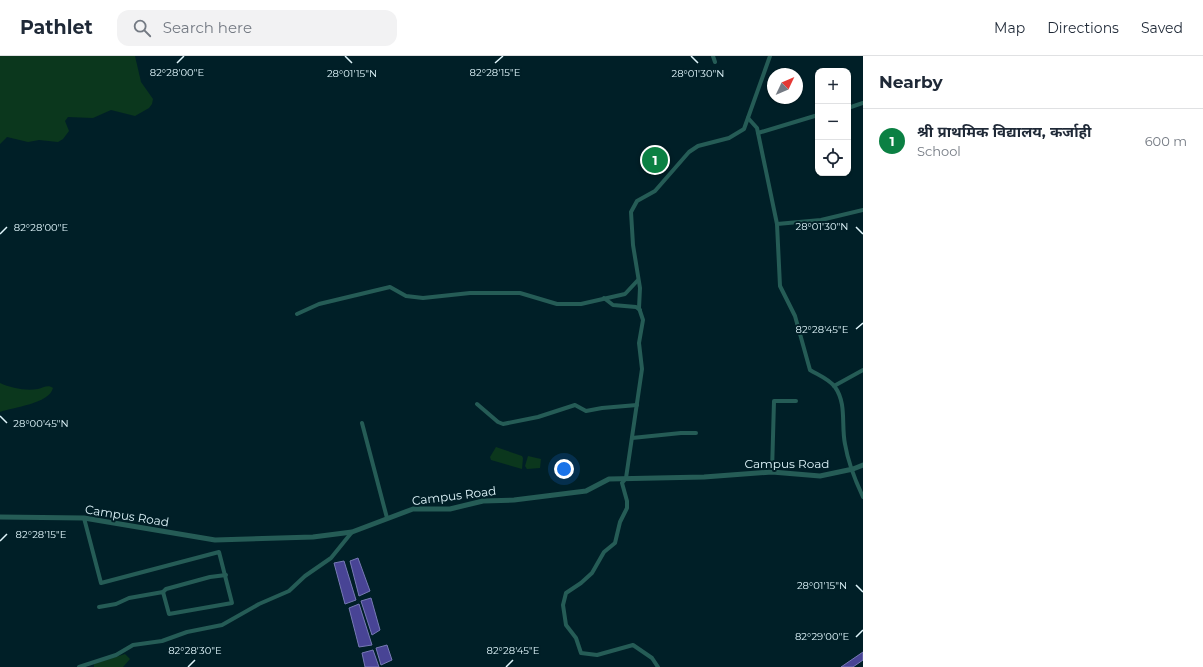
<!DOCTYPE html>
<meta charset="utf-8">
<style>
body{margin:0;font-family:Montserrat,"Noto Sans Devanagari",sans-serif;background:#f2f2f3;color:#1f2937}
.controls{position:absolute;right:12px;top:12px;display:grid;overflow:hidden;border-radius:8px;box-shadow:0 1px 3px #0004}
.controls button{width:36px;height:36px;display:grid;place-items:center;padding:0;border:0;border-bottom:1px solid #e0e1e3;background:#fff;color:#1f2937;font:20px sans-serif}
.compass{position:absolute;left:767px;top:12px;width:36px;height:36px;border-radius:50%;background:#fff;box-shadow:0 1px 3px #0004;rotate:46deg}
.you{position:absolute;left:564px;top:413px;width:14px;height:14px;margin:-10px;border:3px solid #fff;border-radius:50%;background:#1a73e8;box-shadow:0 0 0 6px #1a73e833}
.badge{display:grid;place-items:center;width:26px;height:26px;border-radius:50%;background:#0b8043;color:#fff;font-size:13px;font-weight:700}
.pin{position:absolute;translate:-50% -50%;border:2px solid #fff;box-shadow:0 1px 4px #0006}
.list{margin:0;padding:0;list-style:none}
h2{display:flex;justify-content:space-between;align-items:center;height:52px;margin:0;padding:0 16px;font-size:17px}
h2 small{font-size:13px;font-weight:400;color:#747a83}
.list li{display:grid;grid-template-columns:26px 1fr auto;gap:12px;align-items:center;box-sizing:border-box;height:64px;padding:0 16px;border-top:1px solid #e0e1e3}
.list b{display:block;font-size:15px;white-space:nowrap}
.list p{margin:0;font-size:13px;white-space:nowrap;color:#747a83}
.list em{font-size:13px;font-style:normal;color:#747a83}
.icon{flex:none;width:22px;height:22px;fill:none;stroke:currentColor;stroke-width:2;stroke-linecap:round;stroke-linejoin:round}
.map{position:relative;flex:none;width:863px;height:611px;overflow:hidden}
header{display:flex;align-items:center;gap:24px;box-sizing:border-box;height:56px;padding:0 20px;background:#fff;border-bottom:1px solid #e0e1e3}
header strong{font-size:19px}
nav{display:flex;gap:22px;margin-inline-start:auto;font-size:14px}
.search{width:280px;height:36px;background:#f2f2f3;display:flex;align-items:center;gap:10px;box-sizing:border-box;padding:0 14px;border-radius:12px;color:#747a83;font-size:15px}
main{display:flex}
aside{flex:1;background:#fff}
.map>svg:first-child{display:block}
</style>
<header>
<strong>Pathlet</strong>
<div class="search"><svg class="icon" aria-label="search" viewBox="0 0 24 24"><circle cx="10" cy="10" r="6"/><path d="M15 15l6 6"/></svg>Search here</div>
<nav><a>Map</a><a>Directions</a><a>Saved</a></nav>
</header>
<main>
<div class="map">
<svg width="863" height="611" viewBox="0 0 863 611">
<rect width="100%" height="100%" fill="#001f27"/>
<g fill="#0b371d">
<polygon points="0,0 135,0 141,26 153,43 152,48 149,52 135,60 111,54 93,62 68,61 65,65 69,75 63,83 58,86 39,84 28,86 7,81 0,88"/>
<path d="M0,327C11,332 25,335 38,333C43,332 48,328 53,332C49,348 13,351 0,356Z"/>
<polygon points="496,391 522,400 523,402 522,413 491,404 490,401"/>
<polygon points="528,400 541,403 540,412 527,413 525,410"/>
<polygon points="125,598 130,603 123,611 94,611 94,608"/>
</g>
<g fill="#484495" stroke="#7679b4">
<polygon points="358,502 370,535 359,540 350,505"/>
<polygon points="344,505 356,544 345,548 334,507"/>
<polygon points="371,542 380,574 372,579 361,545"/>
<polygon points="359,548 372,589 359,591 349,552"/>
<polygon points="387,589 392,604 381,609 376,592"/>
<polygon points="373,594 379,611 365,611 362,597"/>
<polygon points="863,596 863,604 853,611 841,611"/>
</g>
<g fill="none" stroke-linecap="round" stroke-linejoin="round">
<g stroke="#255c56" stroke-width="4">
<polyline points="713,0 715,6"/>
<polyline points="848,52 863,47"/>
<path d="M748,62L757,72L777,168L780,230L795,260L810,314C818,319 829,323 835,331C847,348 841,369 845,388C848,406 855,424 863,441"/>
<polyline points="758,77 818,59"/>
<polyline points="777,168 821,164 863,154"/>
<polyline points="604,242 613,249 636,251 640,254"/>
<polyline points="297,258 319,248 390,231 406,240 423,242 470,237 520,237 557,248 581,248 625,238 638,224"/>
<polyline points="834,330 863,314"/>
<polyline points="477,348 498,366 503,368 538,361 575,349 586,355 602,352 637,349"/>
<polyline points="362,367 387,462"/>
<polyline points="632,382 681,377 696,377"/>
<polyline points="772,416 774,345 796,345"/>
<polyline points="84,462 101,527 219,496 232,547 169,558 163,536 129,542 116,548 99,551"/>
<polyline points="163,536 166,533 210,521 226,519"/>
<polyline points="79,611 116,599 133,589 162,585 187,576 222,569 259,548 289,535 305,520 331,502 352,476"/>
<polyline points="658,611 652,602 633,589 597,599 581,597 576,582 566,569 563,549 566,537 581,527 592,517 604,496 615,487 620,466 627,452 627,445 622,427 626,422 642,313 639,287 643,264 639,252 640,232 633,189 631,156 637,145 655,135 689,96 698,90 729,82 744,73 770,0"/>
</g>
<polyline stroke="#255c56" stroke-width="5" points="0,461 84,462 215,484 313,481 352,476 413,453 450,453 483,445 514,444 586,435 609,423 704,421 772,416 820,420 853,413 863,409"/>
</g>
<path fill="none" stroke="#e0f6fc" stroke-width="1.5" d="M345,0L352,7M691,0L698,7M177,7L184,0M495,7L503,0M856,171L863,178M0,178L7,171M856,273L863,267M0,360L7,367M0,485L7,478M856,529L863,536M856,581L863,574M188,611L195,604M506,611L513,604"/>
<g text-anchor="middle" stroke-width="4" stroke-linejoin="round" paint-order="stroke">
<g font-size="12" fill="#e0f6fc" stroke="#001f27">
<text x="787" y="412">Campus Road</text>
<text transform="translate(454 440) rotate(-7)" y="4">Campus Road</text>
<text transform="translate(127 460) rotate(9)" y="4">Campus Road</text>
</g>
</g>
<g font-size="10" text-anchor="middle" fill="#e0f6fc" stroke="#001f27" stroke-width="4" stroke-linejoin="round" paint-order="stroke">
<text x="177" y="20">82°28'00"E</text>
<text x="495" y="20">82°28'15"E</text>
<text x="352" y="21">28°01'15"N</text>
<text x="698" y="21">28°01'30"N</text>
<text x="822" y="174">28°01'30"N</text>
<text x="41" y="175">82°28'00"E</text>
<text x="822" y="277">82°28'45"E</text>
<text x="41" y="371">28°00'45"N</text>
<text x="41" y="482">82°28'15"E</text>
<text x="822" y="533">28°01'15"N</text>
<text x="822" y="584">82°29'00"E</text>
<text x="195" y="598">82°28'30"E</text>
<text x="513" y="598">82°28'45"E</text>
</g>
</svg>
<div class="controls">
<button>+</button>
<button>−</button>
<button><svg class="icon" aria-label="locate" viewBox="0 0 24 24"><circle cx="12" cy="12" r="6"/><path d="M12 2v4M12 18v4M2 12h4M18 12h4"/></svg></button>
</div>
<svg class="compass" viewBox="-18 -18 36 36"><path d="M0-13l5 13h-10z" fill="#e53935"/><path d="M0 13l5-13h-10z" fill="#747a83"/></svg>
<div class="you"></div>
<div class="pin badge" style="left:655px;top:104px">1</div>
</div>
<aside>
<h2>Nearby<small></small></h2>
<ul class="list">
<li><span class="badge">1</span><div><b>श्री प्राथमिक विद्यालय, कर्जाही</b><p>School</p></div><em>600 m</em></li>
</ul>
</aside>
</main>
